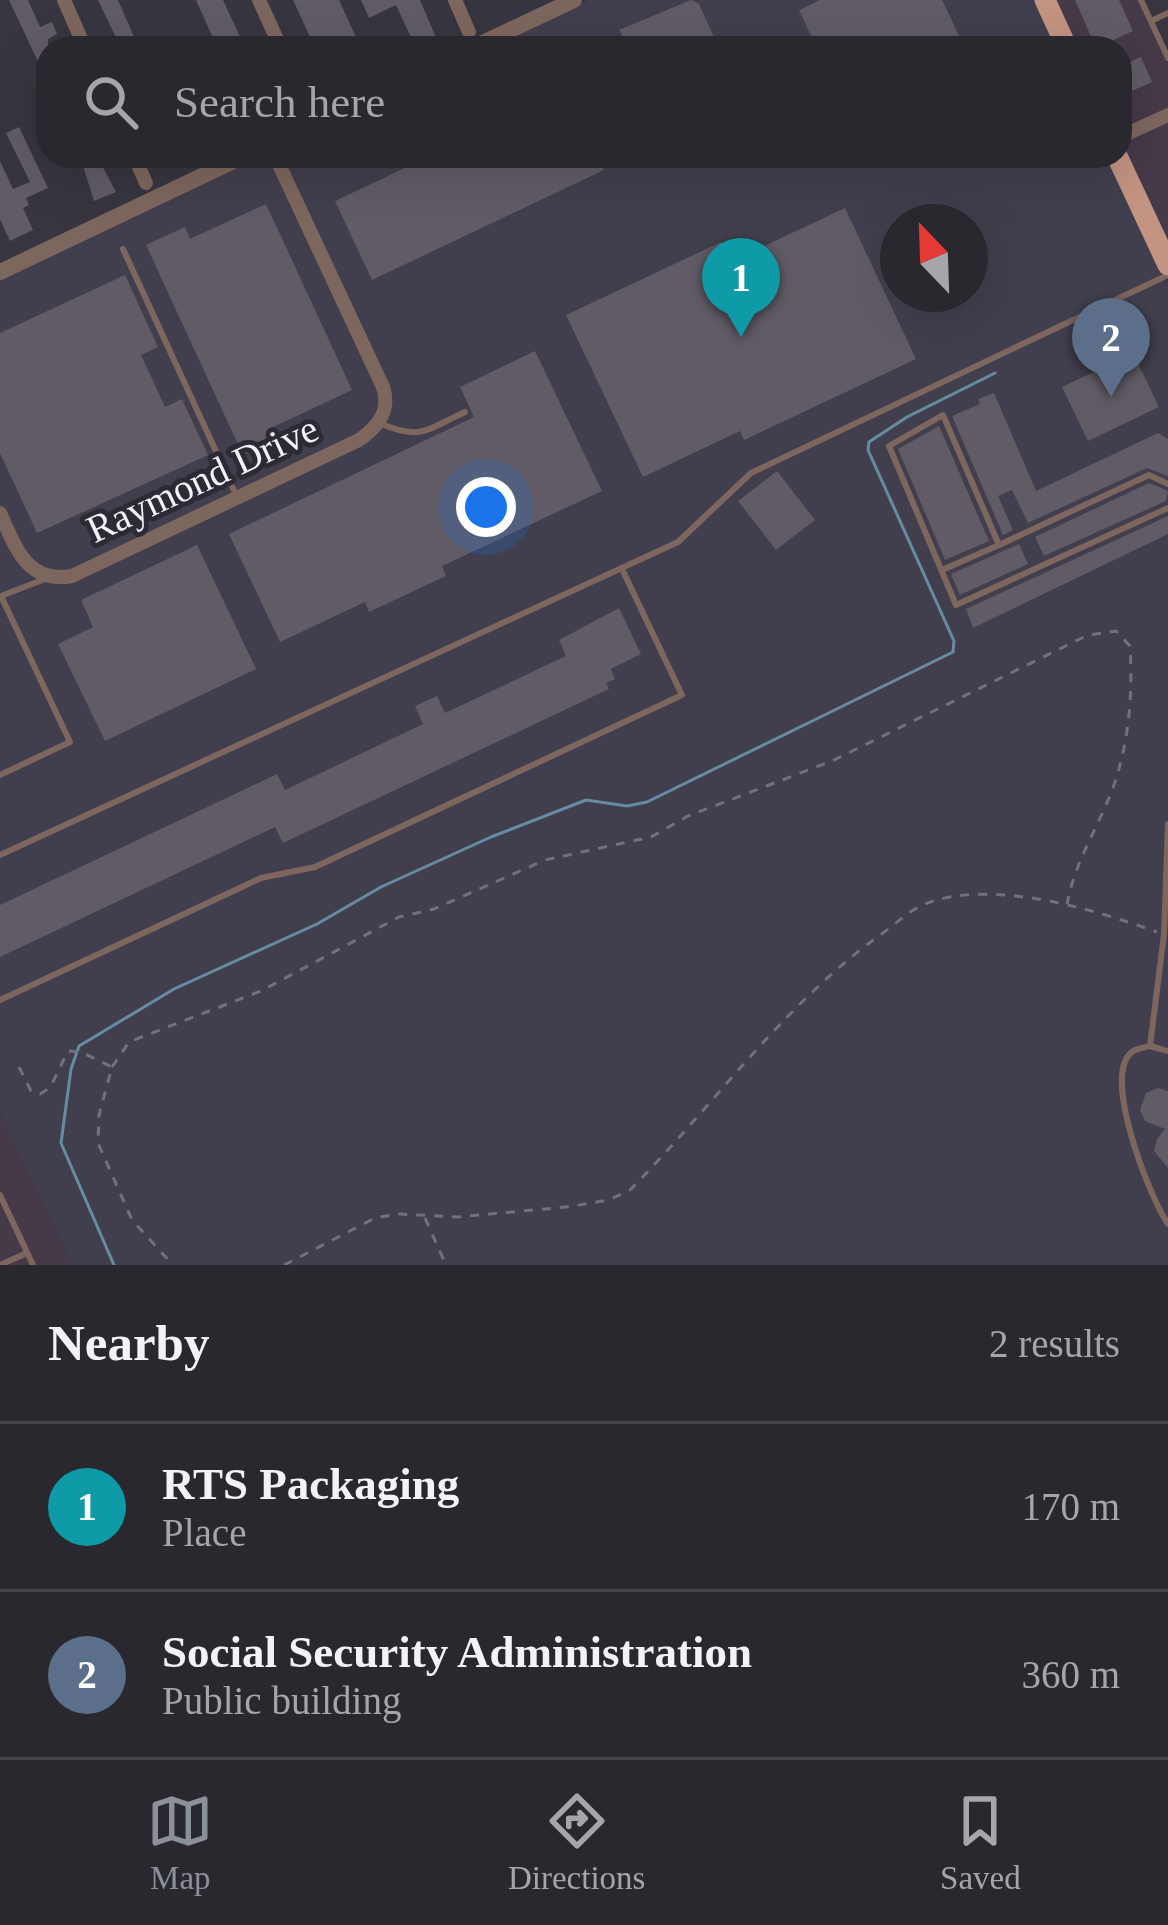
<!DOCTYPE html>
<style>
body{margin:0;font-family:"Times New Roman",serif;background:#313037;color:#f1f3f6}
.compass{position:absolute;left:880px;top:204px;width:108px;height:108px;border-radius:50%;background:#29282f;box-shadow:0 12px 48px #0002;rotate:337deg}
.you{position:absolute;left:486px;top:507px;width:42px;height:42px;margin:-30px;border:9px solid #fff;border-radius:50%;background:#1a73e8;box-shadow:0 0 0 18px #1a73e833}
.badge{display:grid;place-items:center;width:78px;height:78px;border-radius:50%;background:#8c9099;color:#fff;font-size:39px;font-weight:700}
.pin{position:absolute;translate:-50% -99px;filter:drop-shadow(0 3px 6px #0008)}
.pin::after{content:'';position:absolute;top:63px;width:42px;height:36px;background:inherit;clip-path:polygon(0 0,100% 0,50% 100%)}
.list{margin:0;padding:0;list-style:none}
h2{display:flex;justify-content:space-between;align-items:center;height:156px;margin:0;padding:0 48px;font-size:51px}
h2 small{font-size:39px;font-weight:400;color:#a5a6aa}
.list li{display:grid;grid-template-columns:78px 1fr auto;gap:36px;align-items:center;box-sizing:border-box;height:168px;padding:0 48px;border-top:3px solid #45444b}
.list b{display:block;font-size:45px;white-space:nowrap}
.list p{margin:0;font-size:39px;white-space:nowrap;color:#a5a6aa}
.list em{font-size:39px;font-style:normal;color:#a5a6aa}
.icon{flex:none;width:66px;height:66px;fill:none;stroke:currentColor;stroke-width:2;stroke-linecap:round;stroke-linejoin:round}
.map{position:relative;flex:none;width:1168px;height:1265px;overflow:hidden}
.search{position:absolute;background:#29282f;box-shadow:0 12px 48px #0002;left:36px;right:36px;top:36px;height:132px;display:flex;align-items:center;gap:30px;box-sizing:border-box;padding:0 42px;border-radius:36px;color:#a5a6aa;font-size:45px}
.sheet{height:492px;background:#29282f}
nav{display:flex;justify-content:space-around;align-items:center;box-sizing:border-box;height:168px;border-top:3px solid #45444b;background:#29282f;font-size:33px;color:#a5a6aa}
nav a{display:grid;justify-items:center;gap:6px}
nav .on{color:#8c9099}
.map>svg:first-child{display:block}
</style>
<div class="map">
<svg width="1168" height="1265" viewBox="0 0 1168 1265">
<rect width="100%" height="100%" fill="#37353f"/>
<g fill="#463948">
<polygon points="1047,0 1139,0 1168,62 1168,259 1120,156 1120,48 1069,48"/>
<polygon points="0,1113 72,1265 0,1265"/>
</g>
<g fill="#413f4d" fill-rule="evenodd">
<polygon points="588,0 1036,0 1058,48 487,48"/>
<path d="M260,156H1108L1168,284V1265H72L0,1113V279ZM898,222H970V294H898Z"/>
</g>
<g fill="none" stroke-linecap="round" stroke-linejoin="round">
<polyline stroke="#658ca1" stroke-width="3" points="114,1265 61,1143 71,1069 79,1046 174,989 317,924 381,887 491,837 586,800 627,806 647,802 953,652 954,641 868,450 869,442 907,417 995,373"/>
</g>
<g fill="#615b65">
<polygon points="9,0 28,0 40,27 52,22 57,34 48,39 48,83"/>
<polygon points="98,0 118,0 139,48 121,48"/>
<polygon points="196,0 223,0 243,43 234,48 186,48 212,36"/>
<polygon points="293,0 339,0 361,48 315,48"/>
<polygon points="361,0 420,0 437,40 416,48 396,5 369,18"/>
<polygon points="691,0 699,4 719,48 599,48 623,37 619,30"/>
<polygon points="820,0 942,0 965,48 791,48 812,38 799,10"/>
<polygon points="1075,0 1119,0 1133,31 1096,48"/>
<polygon points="1141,57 1152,82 1132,91 1120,66"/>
<polygon points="19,127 48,188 26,198 29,205 23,208 33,230 10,241 0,219 0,161 13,189 30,182 6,133"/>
<polygon points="87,156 97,156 116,192 94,201 81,159"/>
<polygon points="430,156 597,156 604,170 372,280 335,201"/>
<polygon points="266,204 352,390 269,429 274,441 243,455 146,245 185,227 190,239"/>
<polygon points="845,208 916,359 744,440 740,431 643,477 566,315 721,242 730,262"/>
<polygon points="125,275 158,347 141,355 165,407 182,399 208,455 37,533 0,453 0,333"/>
<polygon points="535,351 602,491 442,566 446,576 369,612 365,602 280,642 229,534 474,417 460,387"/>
<polygon points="1133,353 1159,407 1088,441 1062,387"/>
<polygon points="994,393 1036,491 1158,433 1168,439 1168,476 1147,468 1028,523 1012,490 998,496 1013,530 1003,535 952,416 980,404 978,399"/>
<polygon points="939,426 989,541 945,560 898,449"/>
<polygon points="777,471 815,520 776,550 738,501"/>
<polygon points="1149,483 1168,491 1166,501 1044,556 1035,537"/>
<polygon points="1168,516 1168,534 973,628 966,609"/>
<polygon points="1019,544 1028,564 960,595 951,574"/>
<polygon points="197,545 256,669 105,741 58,644 93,627 81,600"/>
<polygon points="619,608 641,654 611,669 615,679 606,683 609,689 283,843 275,827 0,957 0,905 277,774 285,790 423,724 415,706 437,696 445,713 566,656 559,640"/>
<polygon points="1158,1088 1168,1091 1168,1168 1154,1151 1157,1139 1165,1129 1145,1121 1140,1110 1146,1093"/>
</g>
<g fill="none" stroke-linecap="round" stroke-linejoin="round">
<g stroke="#727079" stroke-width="3" stroke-dasharray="9 9" stroke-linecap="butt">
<polyline points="19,1067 31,1091 40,1094 50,1088 68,1051 81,1052 112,1067 99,1115 98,1143 132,1220 173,1265"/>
<path d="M112,1067L129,1042L261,991L399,917L434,909L545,860L651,837L688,816L832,761L1088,635L1116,631L1130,646C1133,694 1129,742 1113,788C1098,828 1075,861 1067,904"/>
<polyline points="425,1218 446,1265"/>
<path d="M284,1265L375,1218L399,1214L457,1217L566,1207L609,1200L630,1190C714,1105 782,1006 880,935C894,926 909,910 925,904C991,878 1093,909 1157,932"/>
</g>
<g stroke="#7d665d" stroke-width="6">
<polyline points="1141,0 1168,58"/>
<polyline points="1151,21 1168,13"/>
<polyline points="123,249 237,497"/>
<path d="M379,423C421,441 426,430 465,412"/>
<polyline points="1168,484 1149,475 999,545 943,415 889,446 956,605 1168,508"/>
<polyline points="942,570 999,545"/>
<polyline points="0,775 70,742 1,596 45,579"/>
<polyline points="1168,824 1164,934 1150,1046 1168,1051"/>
<polyline points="0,855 678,542 751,473 1168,275"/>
<polyline points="0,1000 261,878 315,867 682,695 622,569"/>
<path d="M1150,1046C1144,1048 1137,1048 1132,1052C1101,1075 1150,1198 1168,1224"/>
<polyline points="0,1195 33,1265"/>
<polyline points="0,1265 27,1253"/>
</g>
<g stroke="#7d665d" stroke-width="14">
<polyline points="64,0 85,48"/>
<polyline points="259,0 281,48"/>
<polyline points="455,0 469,32"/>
<polyline points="1120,137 1168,115"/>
<polyline points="134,156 146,183"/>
<path d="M0,513C16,548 27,584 72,576L359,440C378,427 391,411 383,387L275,156"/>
</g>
<g stroke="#7d665d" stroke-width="16">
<polyline points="472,48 574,0"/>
<polyline points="0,272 244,156"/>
</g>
<g stroke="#c29481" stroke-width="21">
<polyline points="1045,0 1067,48"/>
<polyline points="1117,156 1168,265"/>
</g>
</g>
<g text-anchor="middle" stroke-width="10" stroke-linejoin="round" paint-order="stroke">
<g font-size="39" fill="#f2f1f7" stroke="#2c2b35">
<text transform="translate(202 478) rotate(-25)" y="14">Raymond Drive</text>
</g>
</g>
</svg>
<svg class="compass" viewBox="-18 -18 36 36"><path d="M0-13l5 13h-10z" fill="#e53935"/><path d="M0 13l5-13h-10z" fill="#a5a6aa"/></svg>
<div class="you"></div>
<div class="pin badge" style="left:741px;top:337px;background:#0f9aa8">1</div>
<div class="pin badge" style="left:1111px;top:397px;background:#5c6f8a">2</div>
<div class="search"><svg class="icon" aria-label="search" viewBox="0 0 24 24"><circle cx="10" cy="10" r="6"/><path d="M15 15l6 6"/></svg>Search here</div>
</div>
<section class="sheet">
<h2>Nearby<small>2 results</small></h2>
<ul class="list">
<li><span class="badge" style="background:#0f9aa8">1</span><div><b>RTS Packaging</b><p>Place</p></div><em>170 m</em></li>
<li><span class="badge" style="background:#5c6f8a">2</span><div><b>Social Security Administration</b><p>Public building</p></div><em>360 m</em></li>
</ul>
</section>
<nav>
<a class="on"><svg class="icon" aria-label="map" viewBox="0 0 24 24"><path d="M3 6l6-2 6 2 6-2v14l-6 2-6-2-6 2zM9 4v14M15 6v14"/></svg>Map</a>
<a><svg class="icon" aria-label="directions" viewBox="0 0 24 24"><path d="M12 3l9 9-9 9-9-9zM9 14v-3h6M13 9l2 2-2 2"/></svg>Directions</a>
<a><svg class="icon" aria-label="saved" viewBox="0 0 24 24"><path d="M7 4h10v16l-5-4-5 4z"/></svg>Saved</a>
</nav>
